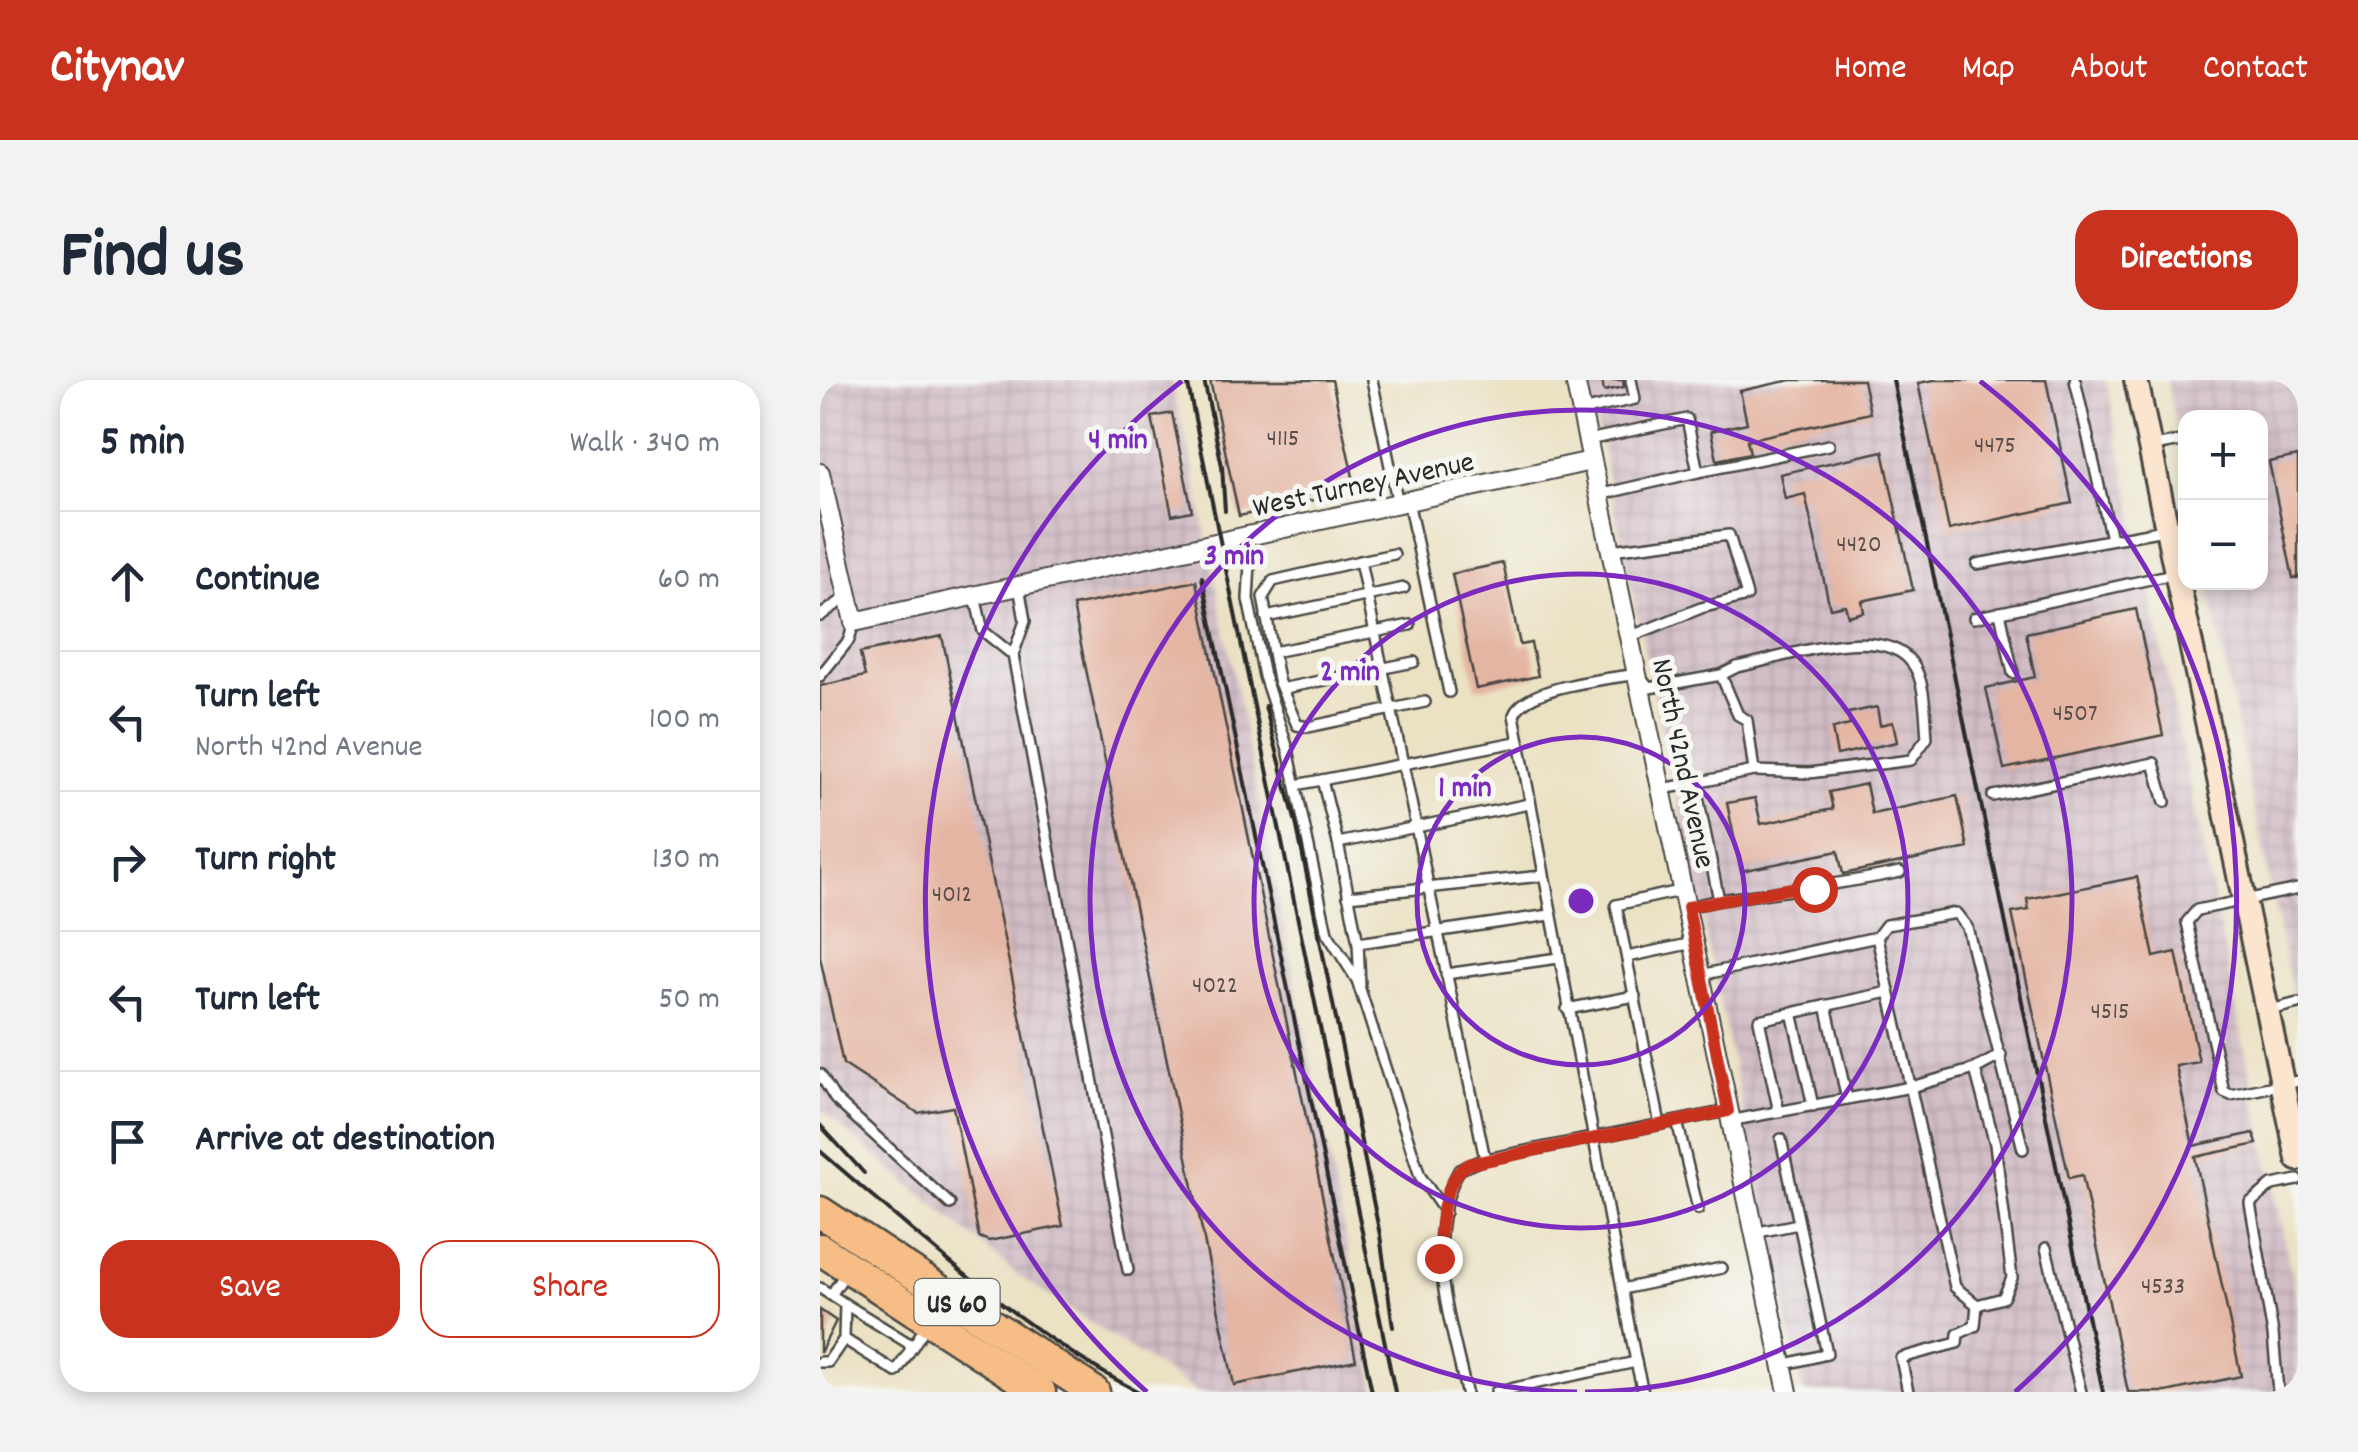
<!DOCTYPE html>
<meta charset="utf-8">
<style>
body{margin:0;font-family:Dekko,sans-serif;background:#f2f2f3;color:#1f2937}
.controls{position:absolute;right:30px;top:30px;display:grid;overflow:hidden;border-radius:20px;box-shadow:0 5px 15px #0003}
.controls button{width:90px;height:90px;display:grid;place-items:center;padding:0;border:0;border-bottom:2px solid #e0e1e3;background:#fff;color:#1f2937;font:50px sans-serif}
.stop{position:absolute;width:30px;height:30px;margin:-22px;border:8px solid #c8321e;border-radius:50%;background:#fff}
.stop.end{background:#c8321e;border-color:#fff;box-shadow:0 2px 10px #0008}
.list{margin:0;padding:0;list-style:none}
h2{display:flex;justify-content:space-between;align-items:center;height:130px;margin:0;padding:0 40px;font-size:42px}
h2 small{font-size:32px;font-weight:400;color:#747a83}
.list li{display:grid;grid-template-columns:65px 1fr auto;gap:30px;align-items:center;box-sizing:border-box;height:140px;padding:0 40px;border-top:2px solid #e0e1e3}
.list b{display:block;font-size:38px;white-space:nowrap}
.list p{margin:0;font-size:32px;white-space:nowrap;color:#747a83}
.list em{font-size:32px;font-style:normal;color:#747a83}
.actions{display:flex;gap:20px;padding:30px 40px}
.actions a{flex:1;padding:22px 0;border:2px solid #c8321e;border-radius:30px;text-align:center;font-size:35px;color:#c8321e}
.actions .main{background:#c8321e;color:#fff}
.icon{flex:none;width:55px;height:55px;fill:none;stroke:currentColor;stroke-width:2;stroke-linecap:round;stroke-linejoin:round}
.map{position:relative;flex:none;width:1478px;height:1012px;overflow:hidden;border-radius:30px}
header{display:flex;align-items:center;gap:60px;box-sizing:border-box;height:140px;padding:0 50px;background:#c8321e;color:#fff}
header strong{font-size:48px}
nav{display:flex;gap:55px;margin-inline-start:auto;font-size:35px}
.intro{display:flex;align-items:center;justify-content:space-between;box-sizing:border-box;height:240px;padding:0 60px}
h1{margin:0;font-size:70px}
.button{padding:25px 45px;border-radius:30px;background:#c8321e;color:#fff;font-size:35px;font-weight:700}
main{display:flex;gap:60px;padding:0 60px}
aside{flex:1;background:#fff;border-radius:30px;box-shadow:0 5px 15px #0003}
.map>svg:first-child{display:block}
</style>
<header>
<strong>Citynav</strong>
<nav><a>Home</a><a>Map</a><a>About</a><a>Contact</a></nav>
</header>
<div class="intro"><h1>Find us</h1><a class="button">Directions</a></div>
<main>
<aside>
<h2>5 min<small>Walk · 340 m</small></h2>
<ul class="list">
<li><svg class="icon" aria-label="ahead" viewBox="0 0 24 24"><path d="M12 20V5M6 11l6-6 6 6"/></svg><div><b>Continue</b></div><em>60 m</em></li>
<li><svg class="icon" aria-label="left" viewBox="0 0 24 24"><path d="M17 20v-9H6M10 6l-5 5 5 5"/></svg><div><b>Turn left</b><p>North 42nd Avenue</p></div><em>100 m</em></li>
<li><svg class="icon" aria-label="right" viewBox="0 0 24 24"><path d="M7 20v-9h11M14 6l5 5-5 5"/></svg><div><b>Turn right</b></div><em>130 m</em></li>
<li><svg class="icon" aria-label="left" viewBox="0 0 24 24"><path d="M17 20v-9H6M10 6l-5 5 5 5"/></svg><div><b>Turn left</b></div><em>50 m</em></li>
<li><svg class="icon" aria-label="arrive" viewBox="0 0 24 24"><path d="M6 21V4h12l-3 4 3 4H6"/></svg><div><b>Arrive at destination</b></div></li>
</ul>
<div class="actions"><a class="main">Save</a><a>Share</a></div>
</aside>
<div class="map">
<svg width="1478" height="1012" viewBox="0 0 1478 1012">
<defs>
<pattern id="industrial-grid" width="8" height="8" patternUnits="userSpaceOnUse" patternTransform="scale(2.5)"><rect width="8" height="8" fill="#d2bdc6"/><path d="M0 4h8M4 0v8" fill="none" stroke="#b4a3aa"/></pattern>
</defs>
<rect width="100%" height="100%" fill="#f6f6f2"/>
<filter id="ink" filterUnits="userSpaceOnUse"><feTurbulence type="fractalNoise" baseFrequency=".01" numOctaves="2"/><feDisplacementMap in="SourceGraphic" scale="20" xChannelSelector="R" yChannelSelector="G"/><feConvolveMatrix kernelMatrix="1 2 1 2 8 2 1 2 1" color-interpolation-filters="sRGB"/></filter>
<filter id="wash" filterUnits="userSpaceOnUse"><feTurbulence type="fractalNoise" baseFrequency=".0048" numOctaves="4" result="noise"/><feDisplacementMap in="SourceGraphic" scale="40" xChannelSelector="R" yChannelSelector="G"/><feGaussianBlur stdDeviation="2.25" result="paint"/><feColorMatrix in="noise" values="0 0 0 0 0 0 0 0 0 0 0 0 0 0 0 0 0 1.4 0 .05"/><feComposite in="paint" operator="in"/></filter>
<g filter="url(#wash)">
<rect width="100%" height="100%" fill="#ebe2c4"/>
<g fill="url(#industrial-grid)">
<polygon points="0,0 350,0 371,79 556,1012 377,1012 199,896 0,729"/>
<polygon points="767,0 1286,0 1478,927 1478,1012 983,1012"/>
<polygon points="1347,0 1478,0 1478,641 1388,203 1440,202 1440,38 1366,38 1365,92"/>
</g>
<g id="blocks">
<g fill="#e4b5a3">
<polygon points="390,0 512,0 536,111 419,136"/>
<polygon points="782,0 803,0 804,7 784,11"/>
<polygon points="971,0 1043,0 1050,33 927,60 930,73 897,80 891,51 927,43 920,11"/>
<polygon points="1114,0 1226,0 1252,123 1129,150 1098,3"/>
<polygon points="352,33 372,131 352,135 332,37"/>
<polygon points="1063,71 1093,210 1042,221 1044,232 1028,236 1025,225 1010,228 985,114 965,119 960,94"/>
<polygon points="1478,76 1478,198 1473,198 1449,82"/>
<polygon points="683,183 700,265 711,263 718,296 656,309 632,194"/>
<polygon points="376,201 536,980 414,1005 253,226"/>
<polygon points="1316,229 1343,355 1184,389 1166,308 1215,297 1206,253"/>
<polygon points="122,256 243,846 169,861 159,857 133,727 98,733 23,684 0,577 0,306 45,296 40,273"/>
<polygon points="1057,327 1060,345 1073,342 1077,362 1017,375 1012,349 1030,345 1028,333"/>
<polygon points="1046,404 1052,434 1137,416 1148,468 1023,494 1018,471 921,491 907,423 935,418 941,444 1013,429 1009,412"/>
<polygon points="1317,497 1334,577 1356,572 1379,682 1356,686 1373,766 1434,753 1437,764 1375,777 1421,996 1346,1012 1308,1012 1262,795 1249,798 1192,533 1209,530 1207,519"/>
<polygon points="0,930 16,941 0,973"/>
</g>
</g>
</g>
<g filter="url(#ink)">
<use href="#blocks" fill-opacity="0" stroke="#484642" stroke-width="2.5"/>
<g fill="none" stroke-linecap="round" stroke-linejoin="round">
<g stroke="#484642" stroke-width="14">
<g id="lane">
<polyline points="552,0 578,124"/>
<polyline points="1255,0 1291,159"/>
<polyline points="761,31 815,19 811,0"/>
<polyline points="768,60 867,39 878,92 778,115"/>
<polyline points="1334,66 1366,60"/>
<polyline points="878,92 1009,65"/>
<polyline points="588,121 629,312"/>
<polyline points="425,157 430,183 428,219 444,296 468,369 507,553 537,600 600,796 625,832"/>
<polyline points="791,170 909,155 927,216 881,228 809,257"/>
<polyline points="540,181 574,174"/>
<polyline points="1157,184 1344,150"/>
<polyline points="199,206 205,241 193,275 308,890"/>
<polyline points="155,216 163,251 193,275"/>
<polyline points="1180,232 1193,293"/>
<polyline points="0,236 28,216"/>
<polyline points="446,237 584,208"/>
<polyline points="1154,238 1353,194"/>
<polyline points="453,272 590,245"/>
<path d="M901,295L917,287C963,278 1061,241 1092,283C1106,301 1105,337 1107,358L1091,380L989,393L934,391"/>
<polyline points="0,296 29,260 34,242"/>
<polyline points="465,308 594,282"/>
<path d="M605,322L488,347L477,345L458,300L443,217L453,201L540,181C554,249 568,316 583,384L665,779"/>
<polyline points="502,400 518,463"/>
<polyline points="476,405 696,362"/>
<polyline points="842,409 875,403 899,520 868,527"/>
<polyline points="1173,416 1334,383 1345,422"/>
<polyline points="709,424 518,463 538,563 730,535"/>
<polyline points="1478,509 1377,530 1367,542 1404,712 1411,715 1478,701"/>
<polyline points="528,516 722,496"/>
<path d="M899,520C960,511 1020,505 1080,492"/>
<polyline points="538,563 540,605"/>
<polyline points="807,577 873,563"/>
<polyline points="626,594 738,578"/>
<polyline points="881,595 1057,557"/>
<polyline points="1006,625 1027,719"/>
<polyline points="747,629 815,616"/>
<polyline points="1450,630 1478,623"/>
<polyline points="972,632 993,726"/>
<polyline points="1155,689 1181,675"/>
<polyline points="0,694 15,719 130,824"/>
<polyline points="959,732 939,640 1069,612"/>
<polyline points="857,741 878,829"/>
<polyline points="909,741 1091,707 1155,689 1175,764 1192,898 1183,918 1157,925"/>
<polyline points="840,744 796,525 864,510"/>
<polyline points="961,759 1007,974 962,985"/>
<polyline points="934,853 978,844"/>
<polyline points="1226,868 1261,1012"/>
<polyline points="0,908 11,915 27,891"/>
<polyline points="802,909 902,888"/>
<polyline points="25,924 93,966"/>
<polyline points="24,959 76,992 106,946"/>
<polyline points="0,982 8,982 24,959 25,924 11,915"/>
<path d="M816,982L694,335C705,306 788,299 817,294L829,308L901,295L918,335L927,340L934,391L875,403"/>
<path d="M646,1012C631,940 601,860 639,790L661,780L907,731"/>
<polyline points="676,1012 816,982 823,1012"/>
<polyline points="1088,1012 1081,978 1137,963 1138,954 1155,946 1157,925 1135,907 1057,557 1066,545 1136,533 1147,547 1203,769"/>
<polyline points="1458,1012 1453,954 1430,823 1452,805 1478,800"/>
</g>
</g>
<g stroke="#484642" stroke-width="22">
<g id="street">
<polyline points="755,0 968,1012"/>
<polyline points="0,93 34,242 771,81"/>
</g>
</g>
<g stroke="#484642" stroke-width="28">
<polyline id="secondary" points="1316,0 1478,779"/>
</g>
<g stroke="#484642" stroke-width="35">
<g id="highway">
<polyline points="0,832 274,1012"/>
<polyline points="0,869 220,1012"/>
</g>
</g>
<use href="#lane" stroke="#fff" stroke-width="9"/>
<use href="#street" stroke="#fff" stroke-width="18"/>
<use href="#secondary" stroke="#fbe5cf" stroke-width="22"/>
<use href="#highway" stroke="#f6be86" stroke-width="30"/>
<g stroke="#2b2b2b" stroke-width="4">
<polyline points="367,0 575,1012"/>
<polyline points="384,0 402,86 405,131"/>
<polyline points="1073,0 1283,1012"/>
<polyline points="382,197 552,1012"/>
<polyline points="445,326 477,447 560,855 573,947"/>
<polyline points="0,745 44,793"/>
<path d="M0,771C101,857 200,951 319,1012"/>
</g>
</g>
</g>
<g fill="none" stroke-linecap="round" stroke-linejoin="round" filter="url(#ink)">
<path stroke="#c8321e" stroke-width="12" d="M619,878C620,849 621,799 649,784L908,731L868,527L978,507L994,509"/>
</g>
<g fill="none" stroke="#7b2cbf" stroke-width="5">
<circle cx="761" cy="521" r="164"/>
<circle cx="761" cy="521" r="327"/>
<path d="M757 1012A491 491 0 1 1 765 1012"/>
<path d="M327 1012A655 655 0 0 1 362 1M1160 1A655 655 0 0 1 1195 1012"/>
</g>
<g text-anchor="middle" stroke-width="10" stroke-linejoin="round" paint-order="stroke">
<g font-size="25" fill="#594e49">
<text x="463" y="65">4115</text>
<text x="1175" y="72">4475</text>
<text x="1039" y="171">4420</text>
<text x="1255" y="340">4507</text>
<text x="132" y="521">4012</text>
<text x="395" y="612">4022</text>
<text x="1290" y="638">4515</text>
<text x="1343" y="913">4533</text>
</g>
<rect fill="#f6f6f2" stroke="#686867" stroke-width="2.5" x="94.5" y="899" width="85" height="46" rx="8"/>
<g font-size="28" font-weight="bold" fill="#2b2b2b">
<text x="137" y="932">US 60</text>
</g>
<g font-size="30" fill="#2b2b2b" stroke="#f6f6f2">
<text transform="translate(543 103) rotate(-12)" y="10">West Turney Avenue</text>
<text transform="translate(865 383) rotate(78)" y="10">North 42nd Avenue</text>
</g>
</g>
<circle cx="761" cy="521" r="15" fill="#7b2cbf" stroke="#f6f6f2" stroke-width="5"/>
<g font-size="30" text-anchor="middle" font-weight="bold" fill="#7b2cbf" stroke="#f6f6f2" stroke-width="10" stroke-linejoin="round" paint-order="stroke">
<text x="298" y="68">4 min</text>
<text x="414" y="184">3 min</text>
<text x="530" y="300">2 min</text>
<text x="645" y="416">1 min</text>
</g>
</svg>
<div class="controls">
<button>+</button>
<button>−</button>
</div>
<div class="stop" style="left:994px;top:509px"></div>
<div class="stop end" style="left:619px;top:878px"></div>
</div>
</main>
